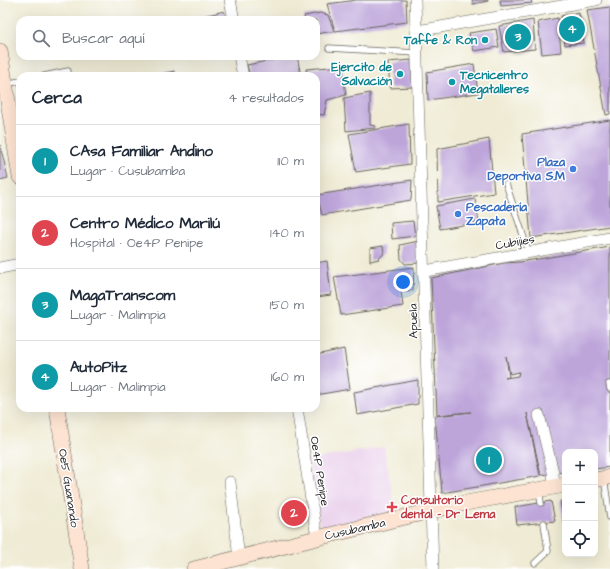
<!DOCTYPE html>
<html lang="es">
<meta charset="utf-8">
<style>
body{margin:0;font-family:"Architects Daughter",sans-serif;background:#f6f6f7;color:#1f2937}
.controls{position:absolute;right:12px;bottom:12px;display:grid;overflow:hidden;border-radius:8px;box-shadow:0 4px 16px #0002}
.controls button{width:36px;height:36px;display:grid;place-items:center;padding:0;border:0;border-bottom:1px solid #e0e1e3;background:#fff;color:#1f2937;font:20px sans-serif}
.you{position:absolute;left:403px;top:282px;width:14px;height:14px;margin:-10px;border:3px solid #fff;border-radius:50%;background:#1a73e8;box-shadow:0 0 0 6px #1a73e833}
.badge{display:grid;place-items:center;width:26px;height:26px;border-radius:50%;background:#1a73e8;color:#fff;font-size:13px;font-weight:700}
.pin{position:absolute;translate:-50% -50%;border:2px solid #fff;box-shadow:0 1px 4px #0006}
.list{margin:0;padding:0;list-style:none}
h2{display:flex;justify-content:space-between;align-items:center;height:52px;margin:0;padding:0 16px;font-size:17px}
h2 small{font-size:13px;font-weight:400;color:#747a83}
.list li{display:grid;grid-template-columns:26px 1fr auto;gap:12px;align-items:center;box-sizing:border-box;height:72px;padding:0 16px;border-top:1px solid #e0e1e3}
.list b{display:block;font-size:15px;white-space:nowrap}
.list p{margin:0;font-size:13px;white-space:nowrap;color:#747a83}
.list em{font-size:13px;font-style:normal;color:#747a83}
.icon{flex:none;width:22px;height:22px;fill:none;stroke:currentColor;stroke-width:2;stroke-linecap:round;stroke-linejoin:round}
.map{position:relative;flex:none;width:610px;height:569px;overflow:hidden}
.search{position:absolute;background:#fff;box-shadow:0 4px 16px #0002;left:16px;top:16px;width:304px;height:44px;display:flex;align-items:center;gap:10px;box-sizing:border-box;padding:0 14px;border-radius:12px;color:#747a83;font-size:15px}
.panel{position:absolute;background:#fff;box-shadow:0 4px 16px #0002;left:16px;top:72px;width:304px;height:340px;border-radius:12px}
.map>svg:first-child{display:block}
</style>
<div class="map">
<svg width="610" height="569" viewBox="0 0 610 569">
<rect width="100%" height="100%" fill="#fff"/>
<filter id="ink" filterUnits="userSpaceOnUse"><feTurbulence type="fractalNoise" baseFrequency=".025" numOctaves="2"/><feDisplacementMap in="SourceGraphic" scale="8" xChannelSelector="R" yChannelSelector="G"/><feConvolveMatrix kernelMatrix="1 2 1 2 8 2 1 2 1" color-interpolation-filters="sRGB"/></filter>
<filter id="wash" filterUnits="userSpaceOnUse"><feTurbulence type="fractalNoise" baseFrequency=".012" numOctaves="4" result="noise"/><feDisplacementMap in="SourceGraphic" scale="16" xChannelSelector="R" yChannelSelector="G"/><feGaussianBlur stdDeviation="0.9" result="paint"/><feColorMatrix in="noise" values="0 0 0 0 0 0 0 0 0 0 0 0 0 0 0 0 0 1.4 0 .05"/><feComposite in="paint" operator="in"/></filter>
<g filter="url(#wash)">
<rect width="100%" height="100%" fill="#efebd4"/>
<polygon fill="#ead1ec" points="384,447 396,516 321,532 309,460"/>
<g id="blocks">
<g fill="#bda5da" fill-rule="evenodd">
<polygon points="357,0 406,0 407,22 335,31 327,4"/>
<polygon points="472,0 488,0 488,1 473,4"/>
<polygon points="500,0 531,0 532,3 501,6"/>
<polygon points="610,7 610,114 606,115 587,10"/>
<polygon points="224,11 226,18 230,20 201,20 200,17"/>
<polygon points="320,13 328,15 334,31 316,34 316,20 305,20 304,16"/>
<polygon points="579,13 584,43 565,45 561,16"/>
<polygon points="558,18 561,52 542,54 538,22"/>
<polygon points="533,20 535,49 504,52 499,26"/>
<polygon points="496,29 499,47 474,51 469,33"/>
<polygon points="292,56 297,56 301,76 250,76 247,65"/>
<polygon points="411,60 413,87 390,88 388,62"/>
<polygon points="474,64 478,93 428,100 427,72"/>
<polygon points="342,66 346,95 327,100 324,115 316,114 316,76 308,76 306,69"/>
<polygon points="174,71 175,76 157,76 157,75"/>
<polygon points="370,93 370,125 375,126 375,128 346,131 344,98"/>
<polygon points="610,120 610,226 531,238 522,134"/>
<polygon points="409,124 410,164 356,172 349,134"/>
<polygon points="489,139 494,193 438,202 437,149"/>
<polygon points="0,145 8,178 0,180"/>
<polygon points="412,180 411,200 322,215 317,195"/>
<polygon points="475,199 479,222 440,229 436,206"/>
<polygon points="413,221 415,236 392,239 391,223"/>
<polygon points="419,241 419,263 405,264 401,259 400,245"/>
<polygon points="383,246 384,253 379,259 370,261 370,248"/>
<path d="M610,247V467L595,469V452H565V472L541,475L527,413L540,476L442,493L435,416L471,412L437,415L431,278L504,263L520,262ZM506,356L510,374L519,372L518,376L505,378L509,377Z"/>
<polygon points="327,261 331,295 316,297 316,263"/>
<polygon points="414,267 413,290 401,291 403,306 341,315 334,277"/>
<polygon points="344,349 350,389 316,395 316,355"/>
<polygon points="418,380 418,404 357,415 354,392"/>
<polygon points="565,500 565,523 564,523 560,501"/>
<polygon points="551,501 555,521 517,525 515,507"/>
</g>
</g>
</g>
<g filter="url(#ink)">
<use href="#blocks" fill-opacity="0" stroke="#66645c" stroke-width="1"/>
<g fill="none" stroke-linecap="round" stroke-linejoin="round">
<g stroke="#66645c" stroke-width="7">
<g id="lane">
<polyline points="329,48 417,53"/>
<polyline points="44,76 68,71"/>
<polyline points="5,84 20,81"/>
<polyline points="506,184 529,253"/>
<polyline points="609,384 610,389"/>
<polyline points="604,478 610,518"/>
<polyline points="539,490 541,503"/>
<polyline points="535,563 548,551 544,523"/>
</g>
</g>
<g stroke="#66645c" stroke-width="12">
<g id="street">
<polyline points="230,0 234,20"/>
<polyline points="415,0 433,569"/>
<polyline points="417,31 596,0"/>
<polyline points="239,56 243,76"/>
<polyline points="0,268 20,264"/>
<polyline points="425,271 610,238"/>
<polyline points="297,408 317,538"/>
<polyline points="539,415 553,472 554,487"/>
<polyline points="230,482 239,558"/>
</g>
</g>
<g stroke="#66645c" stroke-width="16">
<g id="secondary">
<polyline points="0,51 20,177"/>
<polyline points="57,408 82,569"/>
<polyline points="595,480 610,477"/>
<polyline points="194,569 317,538 460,504 565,485"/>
</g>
</g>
<use href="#lane" stroke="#fff" stroke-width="5.5"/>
<use href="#street" stroke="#fff" stroke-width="11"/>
<use href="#secondary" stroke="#fde3d1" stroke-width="15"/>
</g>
</g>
<g fill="#0f9aa8" stroke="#fff" stroke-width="1.5">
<circle cx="485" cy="40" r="4"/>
<circle cx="400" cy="74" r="4"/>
<circle cx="452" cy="82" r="4"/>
</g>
<g fill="#3f7fe0" stroke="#fff" stroke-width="1.5">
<circle cx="573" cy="169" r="4"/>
<circle cx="458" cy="214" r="4"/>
</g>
<path fill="#e0444e" stroke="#fff" stroke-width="1.5" d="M390 501h4v4h4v4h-4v4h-4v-4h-4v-4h4z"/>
<g text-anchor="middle" stroke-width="3" stroke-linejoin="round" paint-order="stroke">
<g font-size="12" font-weight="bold" fill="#0d838f" stroke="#fff" text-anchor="end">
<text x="477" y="44">Taffe &amp; Ron</text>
<text x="392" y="71">Ejercito de<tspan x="392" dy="14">Salvación</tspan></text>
<text x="460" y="79" text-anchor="start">Tecnicentro<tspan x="460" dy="14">Megatalleres</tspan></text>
</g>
<g font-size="12" font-weight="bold" fill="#366cbe" stroke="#fff" text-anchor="end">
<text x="565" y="166">Plaza<tspan x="565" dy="14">Deportiva S.M</tspan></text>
<text x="466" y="211" text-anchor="start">Pescadería<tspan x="466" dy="14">Zapata</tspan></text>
</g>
<g font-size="12" fill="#1c1c1c" stroke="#fff">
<text transform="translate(515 242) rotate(-10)" y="4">Cubijies</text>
<text transform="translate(413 321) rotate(-91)" y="4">Apuela</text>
<text transform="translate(320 471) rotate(81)" y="4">Oe4P Penipe</text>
<text transform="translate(69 488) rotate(81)" y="4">Oe5 Guanando</text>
<text transform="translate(355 529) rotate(-13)" y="4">Cusubamba</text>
</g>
<g font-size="12" font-weight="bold" fill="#be3a42" stroke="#fff" text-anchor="start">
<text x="401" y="504">Consultorio<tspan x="401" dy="14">dental - Dr Lema</tspan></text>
</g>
</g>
</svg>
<div class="controls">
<button>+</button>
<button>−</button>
<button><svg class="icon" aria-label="locate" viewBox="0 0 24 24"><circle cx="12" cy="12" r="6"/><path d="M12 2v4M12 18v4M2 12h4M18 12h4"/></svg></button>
</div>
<div class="you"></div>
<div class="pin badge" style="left:489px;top:460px;background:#0f9aa8">1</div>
<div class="pin badge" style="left:294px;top:513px;background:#e0444e">2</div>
<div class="pin badge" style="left:518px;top:37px;background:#0f9aa8">3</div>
<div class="pin badge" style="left:572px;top:29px;background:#0f9aa8">4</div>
<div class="search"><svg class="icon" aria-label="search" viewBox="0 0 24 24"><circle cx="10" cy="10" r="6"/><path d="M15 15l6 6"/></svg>Buscar aquí</div>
<section class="panel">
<h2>Cerca<small>4 resultados</small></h2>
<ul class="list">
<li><span class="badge" style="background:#0f9aa8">1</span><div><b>CAsa Familiar Andino</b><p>Lugar · Cusubamba</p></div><em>110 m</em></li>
<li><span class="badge" style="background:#e0444e">2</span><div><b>Centro Médico Marilú</b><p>Hospital · Oe4P Penipe</p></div><em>140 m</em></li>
<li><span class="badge" style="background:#0f9aa8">3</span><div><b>MagaTranscom</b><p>Lugar · Malimpia</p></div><em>150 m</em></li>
<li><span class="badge" style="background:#0f9aa8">4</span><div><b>AutoPitz</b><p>Lugar · Malimpia</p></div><em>160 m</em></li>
</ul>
</section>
</div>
